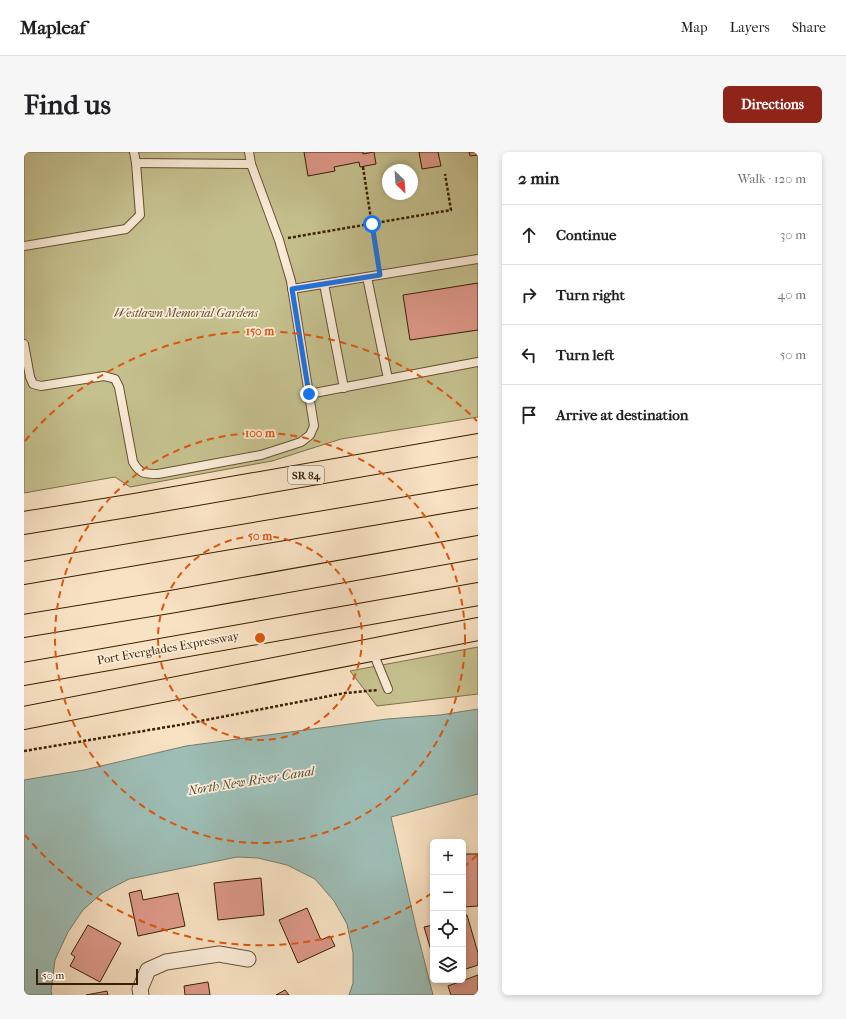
<!DOCTYPE html>
<meta charset="utf-8">
<style>
body{margin:0;font-family:"IM FELL French Canon",serif;background:#f6f6f6;color:#202124}
.controls{position:absolute;right:12px;bottom:12px;display:grid;overflow:hidden;border-radius:6px;box-shadow:0 2px 6px #0003}
.controls button{width:36px;height:36px;display:grid;place-items:center;padding:0;border:0;border-bottom:1px solid #e0e0e0;background:#fff;color:#202124;font:20px sans-serif}
.compass{position:absolute;left:358px;top:12px;width:36px;height:36px;border-radius:50%;background:#fff;box-shadow:0 2px 6px #0003;rotate:155deg}
.scale{position:absolute;left:12px;bottom:10px;width:102px;box-sizing:border-box;padding-left:4px;border:2px solid #391f01;border-top:0;font-size:11px;line-height:14px;white-space:nowrap;color:#391f01;-webkit-text-stroke:3px #faecd9;paint-order:stroke}
.stop{position:absolute;width:12px;height:12px;margin:-9px;border:3px solid #1a73e8;border-radius:50%;background:#fff}
.stop.end{background:#1a73e8;border-color:#fff;box-shadow:0 1px 4px #0008}
.list{margin:0;padding:0;list-style:none}
h2{display:flex;justify-content:space-between;align-items:center;height:52px;margin:0;padding:0 16px;font-size:17px}
h2 small{font-size:13px;font-weight:400;color:#757577}
.list li{display:grid;grid-template-columns:26px 1fr auto;gap:12px;align-items:center;box-sizing:border-box;height:60px;padding:0 16px;border-top:1px solid #e0e0e0}
.list b{display:block;font-size:15px;white-space:nowrap}
.list em{font-size:13px;font-style:normal;color:#757577}
.icon{flex:none;width:22px;height:22px;fill:none;stroke:currentColor;stroke-width:2;stroke-linecap:round;stroke-linejoin:round}
.map{position:relative;flex:none;width:454px;height:843px;overflow:hidden;border-radius:6px}
header{display:flex;align-items:center;gap:24px;box-sizing:border-box;height:56px;padding:0 20px;background:#fff;border-bottom:1px solid #e0e0e0}
header strong{font-size:19px}
nav{display:flex;gap:22px;margin-inline-start:auto;font-size:14px}
.intro{display:flex;align-items:center;justify-content:space-between;box-sizing:border-box;height:96px;padding:0 24px}
h1{margin:0;font-size:28px}
.button{padding:10px 18px;border-radius:6px;background:#8f2418;color:#fff;font-size:14px;font-weight:700}
main{display:flex;gap:24px;padding:0 24px}
aside{flex:1;background:#fff;border-radius:6px;box-shadow:0 2px 6px #0003}
.map>svg:first-child{display:block}
</style>
<header>
<strong>Mapleaf</strong>
<nav><a>Map</a><a>Layers</a><a>Share</a></nav>
</header>
<div class="intro"><h1>Find us</h1><a class="button">Directions</a></div>
<main>
<div class="map">
<svg width="454" height="843" viewBox="0 0 454 843">
<rect width="100%" height="100%" fill="#f8e2c4"/>
<filter id="stains"><feTurbulence type="fractalNoise" baseFrequency=".005" numOctaves="4"/><feColorMatrix values="0 0 0 0 .2 0 0 0 0 .09 0 0 0 0 .02 0 0 0 .5 -.17"/></filter>
<radialGradient id="worn" r=".72"><stop offset=".6" stop-color="#630" stop-opacity="0"/><stop offset="1" stop-color="#630" stop-opacity=".3"/></radialGradient>
<g fill="#c5c18f" stroke="#7f7048" fill-rule="evenodd">
<path d="M0,0H454V265L317,287L248,309L106,335L91,325L0,341ZM364,18H388V42H364Z"/>
<polygon points="454,495 454,542 353,554 326,519"/>
</g>
<polygon fill="#9dbdb5" stroke="#757e6d" points="454,557 454,642 367,665 392,776 409,843 325,843 329,831 329,801 323,772 310,749 291,727 263,713 234,706 213,705 105,727 78,741 59,758 44,780 31,808 27,839 28,843 0,843 0,628 60,618 162,594 363,567 416,563"/>
<g fill="#dd9889" stroke="#391f01">
<polygon points="280,0 339,0 339,2 350,0 352,12 336,15 335,10 310,15 311,19 284,24"/>
<polygon points="395,0 414,0 417,14 398,17"/>
<polygon points="445,0 454,0 454,3 446,4"/>
<polygon points="454,131 454,178 386,188 379,143"/>
<polygon points="439,702 454,702 454,754 439,755"/>
<polygon points="237,726 240,763 194,768 190,731"/>
<polygon points="117,738 119,748 154,741 161,774 114,784 105,741"/>
<polygon points="283,756 297,788 306,784 311,794 274,811 255,768"/>
<polygon points="443,763 454,801 454,813 439,818 439,764"/>
<polygon points="64,773 97,791 76,830 46,814 51,805 47,802"/>
<polygon points="409,773 409,805 400,775"/>
<polygon points="454,823 454,843 427,843 424,834"/>
<polygon points="184,830 186,843 161,843 160,834"/>
<polygon points="261,838 265,843 252,843"/>
<polygon points="83,839 84,843 62,843"/>
</g>
<g fill="none" stroke-linecap="round" stroke-linejoin="round">
<g stroke="#695032" stroke-width="10">
<g id="lane">
<polyline points="112,11 227,12"/>
<polyline points="0,94 102,77 116,63 112,11 110,0"/>
<polyline points="343,125 364,227"/>
<polyline points="300,132 320,236"/>
<polyline points="268,137 454,107"/>
<path d="M0,192L6,225L9,232L17,234L80,224L91,227L95,235L109,310C116,322 120,322 134,322L237,303L268,293L277,290L286,283L290,274L267,129L255,88L227,12L225,0"/>
<polyline points="285,242 454,210"/>
<polyline points="348,498 364,537"/>
</g>
</g>
<g stroke="#695032" stroke-width="17">
<polyline id="street" points="117,843 116,837 124,818 142,810 195,802 224,807"/>
</g>
<g stroke="#391f01" stroke-width="24">
<g id="primary">
<polyline points="0,371 110,353 454,293"/>
<polyline points="0,566 454,477"/>
</g>
</g>
<g stroke="#391f01" stroke-width="24">
<g id="highway">
<polyline points="0,421 454,344"/>
<polyline points="0,474 152,449 454,395"/>
<polyline points="0,522 454,442"/>
</g>
</g>
<g stroke="#391f01" stroke-width="2.5" stroke-dasharray="3 2" stroke-linecap="butt">
<polyline points="339,15 354,113"/>
<polyline points="264,86 427,58 421,22"/>
<polyline points="0,599 161,572 321,541 354,538"/>
</g>
<use href="#lane" stroke="#faecd9" stroke-width="8"/>
<use href="#street" stroke="#faecd9" stroke-width="15"/>
<use href="#primary" stroke="#f8e2c4" stroke-width="22"/>
<use href="#highway" stroke="#f8e2c4" stroke-width="22"/>
</g>
<g fill="none" stroke-linecap="round" stroke-linejoin="round">
<polyline stroke="#1a73e8" stroke-width="5" points="285,242 268,137 356,123 348,72"/>
</g>
<g fill="none" stroke="#df560b" stroke-width="2" stroke-dasharray="7 5">
<circle cx="236" cy="486" r="102"/>
<circle cx="236" cy="486" r="205"/>
<path d="M453 703A307 307 0 0 1 439 716M408 741A307 307 0 0 1 1 683M1 289A307 307 0 0 1 453 269"/>
</g>
<g text-anchor="middle" stroke-width="3.5" stroke-linejoin="round" paint-order="stroke">
<rect fill="#faecd9" stroke="#735c42" stroke-width="1" x="264" y="314" width="36" height="18" rx="3"/>
<g font-size="11" font-weight="bold" fill="#391f01">
<text x="282" y="327">SR 84</text>
</g>
<g font-size="12" font-style="italic" fill="#63502c" stroke="#faecd9">
<text x="162" y="165">Westlawn Memorial Gardens</text>
</g>
<g font-size="12" fill="#391f01" stroke="#faecd9">
<text transform="translate(144 496) rotate(-10)" y="4">Port Everglades Expressway</text>
</g>
<g font-size="13" font-style="italic" fill="#574e37" stroke="#faecd9">
<text transform="translate(227 628) rotate(-9)" y="5">North New River Canal</text>
</g>
</g>
<circle cx="236" cy="486" r="6" fill="#df560b" stroke="#faecd9" stroke-width="2"/>
<g font-size="12" text-anchor="middle" font-weight="bold" fill="#df560b" stroke="#faecd9" stroke-width="3.5" stroke-linejoin="round" paint-order="stroke">
<text x="236" y="183">150 m</text>
<text x="236" y="285">100 m</text>
<text x="236" y="388">50 m</text>
</g>
<rect width="100%" height="100%" filter="url(#stains)"/>
<rect width="100%" height="100%" fill="url(#worn)"/>
</svg>
<div class="controls">
<button>+</button>
<button>−</button>
<button><svg class="icon" aria-label="locate" viewBox="0 0 24 24"><circle cx="12" cy="12" r="6"/><path d="M12 2v4M12 18v4M2 12h4M18 12h4"/></svg></button>
<button><svg class="icon" aria-label="layers" viewBox="0 0 24 24"><path d="M12 4l9 5-9 5-9-5zM3 14l9 5 9-5"/></svg></button>
</div>
<svg class="compass" viewBox="-18 -18 36 36"><path d="M0-13l5 13h-10z" fill="#e53935"/><path d="M0 13l5-13h-10z" fill="#757577"/></svg>
<div class="scale">50 m</div>
<div class="stop" style="left:348px;top:72px"></div>
<div class="stop end" style="left:285px;top:242px"></div>
</div>
<aside>
<h2>2 min<small>Walk · 120 m</small></h2>
<ul class="list">
<li><svg class="icon" aria-label="ahead" viewBox="0 0 24 24"><path d="M12 20V5M6 11l6-6 6 6"/></svg><div><b>Continue</b></div><em>30 m</em></li>
<li><svg class="icon" aria-label="right" viewBox="0 0 24 24"><path d="M7 20v-9h11M14 6l5 5-5 5"/></svg><div><b>Turn right</b></div><em>40 m</em></li>
<li><svg class="icon" aria-label="left" viewBox="0 0 24 24"><path d="M17 20v-9H6M10 6l-5 5 5 5"/></svg><div><b>Turn left</b></div><em>50 m</em></li>
<li><svg class="icon" aria-label="arrive" viewBox="0 0 24 24"><path d="M6 21V4h12l-3 4 3 4H6"/></svg><div><b>Arrive at destination</b></div></li>
</ul>
</aside>
</main>
